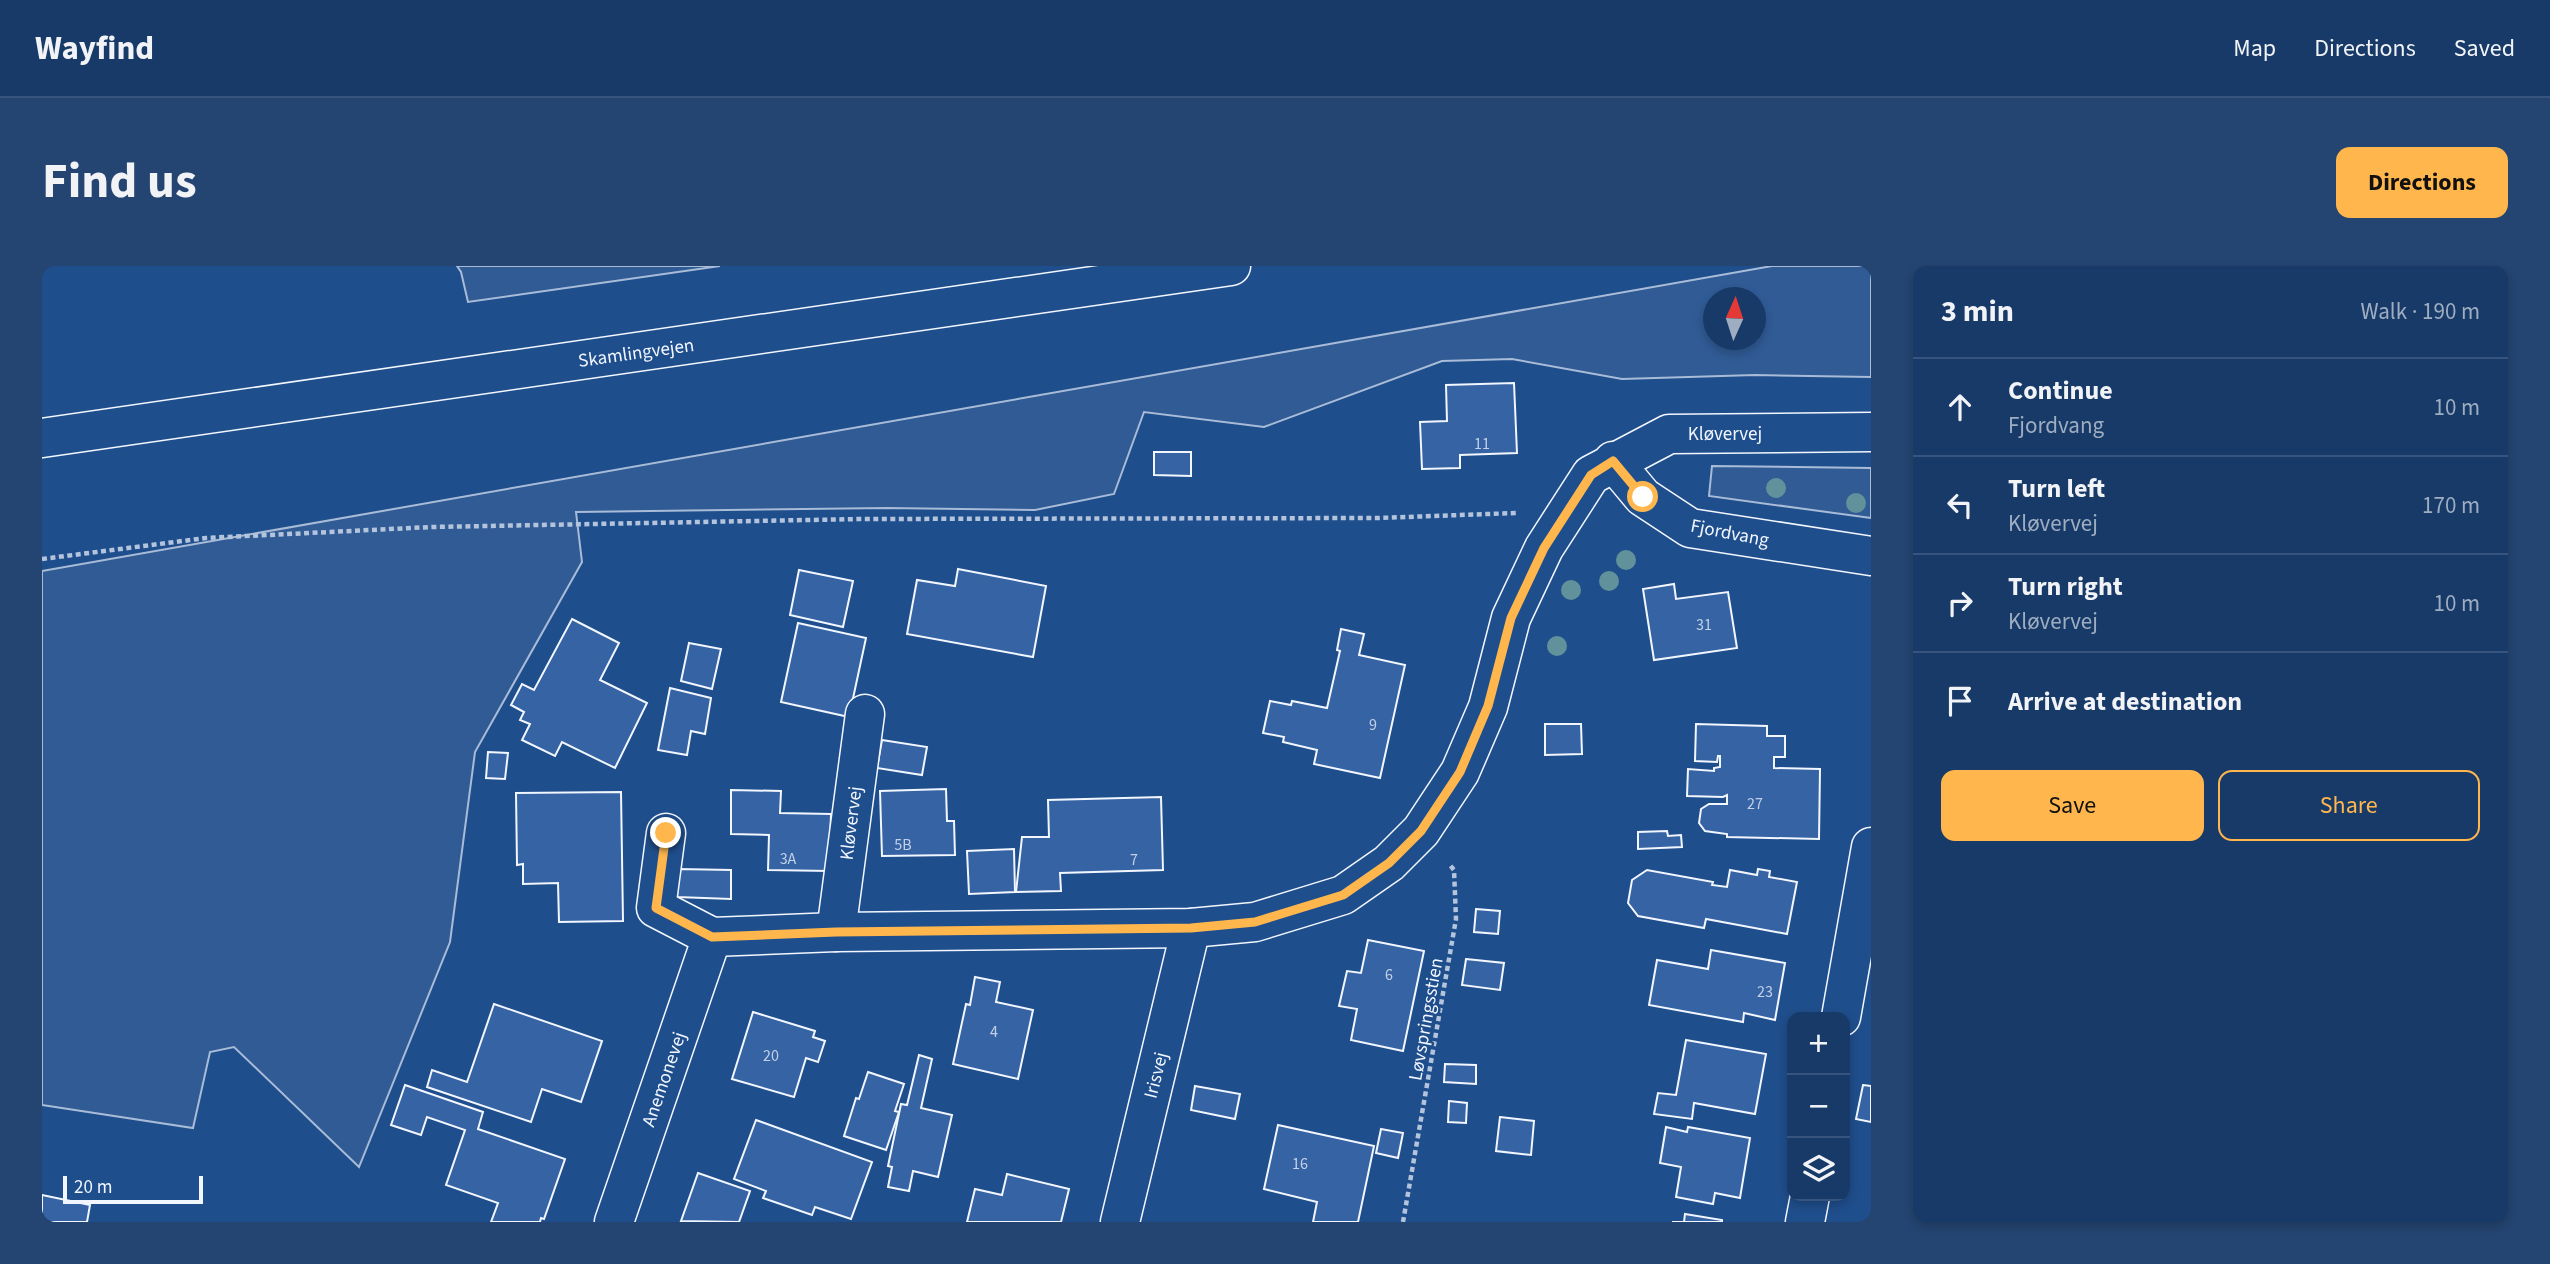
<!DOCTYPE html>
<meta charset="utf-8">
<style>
body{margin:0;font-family:"Source Sans 3",sans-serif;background:#244571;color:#f1f3f6}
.controls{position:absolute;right:21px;bottom:21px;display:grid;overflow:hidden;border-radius:14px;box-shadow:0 4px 10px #0003}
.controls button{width:63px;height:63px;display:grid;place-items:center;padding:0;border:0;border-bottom:2px solid #36547d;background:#173a69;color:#f1f3f6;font:35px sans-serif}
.compass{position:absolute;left:1661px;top:21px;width:63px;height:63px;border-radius:50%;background:#173a69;box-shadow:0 4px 10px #0003;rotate:3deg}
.scale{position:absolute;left:21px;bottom:18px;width:140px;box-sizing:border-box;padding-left:7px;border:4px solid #f2f6ff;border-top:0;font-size:19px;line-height:24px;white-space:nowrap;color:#f2f6ff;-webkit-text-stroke:5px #1f4e8c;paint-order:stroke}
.stop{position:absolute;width:21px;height:21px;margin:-16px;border:5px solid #ffb74d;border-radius:50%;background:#fff}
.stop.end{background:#ffb74d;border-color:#fff;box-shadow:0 2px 7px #0008}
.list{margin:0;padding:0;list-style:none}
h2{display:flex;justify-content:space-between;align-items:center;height:91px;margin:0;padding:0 28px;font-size:30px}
h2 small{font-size:23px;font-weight:400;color:#9eadc0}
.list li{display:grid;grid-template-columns:46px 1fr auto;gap:21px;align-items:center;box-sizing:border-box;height:98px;padding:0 28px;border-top:2px solid #36547d}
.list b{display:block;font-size:26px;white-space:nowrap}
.list p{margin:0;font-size:23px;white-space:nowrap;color:#9eadc0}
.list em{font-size:23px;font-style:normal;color:#9eadc0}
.actions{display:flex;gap:14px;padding:21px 28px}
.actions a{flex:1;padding:16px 0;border:2px solid #ffb74d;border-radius:14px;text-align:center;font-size:24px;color:#ffb74d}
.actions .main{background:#ffb74d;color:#111}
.icon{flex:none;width:38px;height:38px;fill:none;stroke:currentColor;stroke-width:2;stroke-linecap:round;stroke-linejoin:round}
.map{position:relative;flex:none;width:1829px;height:956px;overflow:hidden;border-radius:14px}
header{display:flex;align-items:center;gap:42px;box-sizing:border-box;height:98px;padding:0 35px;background:#173a69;border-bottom:2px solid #36547d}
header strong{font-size:33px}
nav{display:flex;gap:38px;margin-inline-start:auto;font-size:24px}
.intro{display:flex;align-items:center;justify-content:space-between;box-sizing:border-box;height:168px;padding:0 42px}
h1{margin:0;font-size:49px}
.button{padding:18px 32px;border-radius:14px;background:#ffb74d;color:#111;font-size:24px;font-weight:700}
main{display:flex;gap:42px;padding:0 42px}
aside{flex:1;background:#173a69;border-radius:14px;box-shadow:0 4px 10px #0003}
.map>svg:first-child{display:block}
</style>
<header>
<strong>Wayfind</strong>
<nav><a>Map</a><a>Directions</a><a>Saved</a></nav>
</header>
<div class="intro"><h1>Find us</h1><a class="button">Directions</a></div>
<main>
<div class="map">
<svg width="1829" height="956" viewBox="0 0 1829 956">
<rect width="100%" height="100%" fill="#1f4e8c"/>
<g fill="#305b95" stroke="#a8bbd7" stroke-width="2" fill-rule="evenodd">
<polygon points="415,0 678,0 426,36 419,6"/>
<path d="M1730,0H1829V111L1713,109L1580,113L1470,93L1400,95L1222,161L1102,146L1072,228L993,244L845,242L534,246L540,296L433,486L408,676L317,901L192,781L168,786L151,862L0,839V305ZM1672,32H1714V74H1672Z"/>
<polygon points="1670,200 1829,202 1829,252 1667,230"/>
</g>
<g fill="#3563a3" stroke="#f2f6ff" stroke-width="2">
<polygon points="1472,117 1475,187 1418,189 1418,202 1380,203 1378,156 1405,155 1404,119"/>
<polygon points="1112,186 1149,186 1149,210 1112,209"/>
<polygon points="916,303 1004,320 991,391 865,368 875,314 913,320"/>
<polygon points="757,304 811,315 801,361 748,349"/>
<polygon points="1632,318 1634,333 1686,326 1695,382 1612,394 1601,323"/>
<polygon points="530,353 577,377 558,414 605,437 573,502 520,476 513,490 480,474 488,458 478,454 482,446 469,439 480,418 492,424"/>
<polygon points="756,357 824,372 807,451 739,436"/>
<polygon points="1299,363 1322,368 1317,389 1363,399 1338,512 1272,498 1275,484 1241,476 1242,471 1221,467 1228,435 1249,439 1250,435 1285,442 1298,385 1295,384"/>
<polygon points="647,377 679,383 670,423 639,415"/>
<polygon points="628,422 669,432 663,468 649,465 645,489 616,484"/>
<polygon points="1503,458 1539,458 1540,488 1503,489"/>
<polygon points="1654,458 1725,460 1725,470 1743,470 1743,491 1732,491 1732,502 1778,503 1777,573 1685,571 1685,568 1663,565 1657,557 1659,543 1667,538 1685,538 1685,529 1681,531 1645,530 1646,503 1672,505 1672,502 1678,501 1678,490 1676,490 1675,496 1653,495"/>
<polygon points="840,474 885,481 880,509 835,502"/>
<polygon points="446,486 466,487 463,513 444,512"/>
<polygon points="904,523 905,555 912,555 913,589 840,590 838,525"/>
<polygon points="689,524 739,525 738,547 789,548 787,605 726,604 727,569 689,568"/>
<polygon points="579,526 581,655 517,656 516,617 481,618 481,598 475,599 474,527"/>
<polygon points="1119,531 1121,604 1018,607 1019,625 974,626 980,571 1007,571 1006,534"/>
<polygon points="1625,565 1626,570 1639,569 1640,581 1596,583 1596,566"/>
<polygon points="972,583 973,626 927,628 925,585"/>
<polygon points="636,603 689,604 689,633 635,631"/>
<polygon points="1716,603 1728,605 1727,611 1755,616 1745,668 1664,653 1662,662 1596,650 1586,637 1590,614 1605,604 1671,616 1670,619 1685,621 1688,604 1715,609"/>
<polygon points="1434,643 1458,645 1456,668 1432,666"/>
<polygon points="1326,674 1382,685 1361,785 1309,774 1315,743 1297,740 1305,705 1319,707"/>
<polygon points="1669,684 1743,697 1733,754 1702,747 1701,756 1607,739 1615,694 1666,703"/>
<polygon points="1424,693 1462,697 1458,724 1420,719"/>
<polygon points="933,711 958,716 954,736 991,744 976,813 911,798 924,738 928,739"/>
<polygon points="452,738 560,775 539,836 500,823 489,856 385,821 390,804 425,816"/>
<polygon points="711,746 773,765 771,771 783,775 776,796 764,792 752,831 690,813"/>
<polygon points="1644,774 1724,788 1713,848 1652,837 1650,853 1612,848 1616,827 1634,829"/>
<polygon points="877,789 890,793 879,842 910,849 896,911 871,905 867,925 846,921 850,901 846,900 859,838 865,839"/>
<polygon points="1403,798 1434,799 1434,818 1402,816"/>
<polygon points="826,806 862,818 853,845 857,846 844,884 802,870 814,832 817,833"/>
<polygon points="363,819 441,846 436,863 523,893 502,953 499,952 498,956 449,956 456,937 404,919 423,864 385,851 379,869 349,859"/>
<polygon points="1821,819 1829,820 1829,856 1814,853"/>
<polygon points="1153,820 1198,828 1193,853 1149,844"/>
<polygon points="1407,835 1425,837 1424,857 1406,856"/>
<polygon points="1458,851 1492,855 1489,889 1454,885"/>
<polygon points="714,854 830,896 809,953 773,941 770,949 721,932 724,925 692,913"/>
<polygon points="1236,859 1332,880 1316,956 1271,956 1275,936 1222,923"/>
<polygon points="1624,861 1645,866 1646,861 1708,872 1698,932 1673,927 1671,938 1634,931 1639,901 1618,897"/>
<polygon points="1339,863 1361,867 1356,892 1334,887"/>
<polygon points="656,907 708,925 697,956 639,955"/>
<polygon points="965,908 1027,923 1019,956 925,956 933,923 960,929"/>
<polygon points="0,929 48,939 45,956 0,956"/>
<polygon points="1643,948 1680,954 1680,956 1630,956 1642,956"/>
</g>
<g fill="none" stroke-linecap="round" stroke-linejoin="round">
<g stroke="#f2f6ff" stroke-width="41">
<g id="minor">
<polyline points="1571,195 1601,231 1648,262 1829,290"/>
<polyline points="624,567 614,642 670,671 794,666 1149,662 1213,656 1301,629 1347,597 1379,565 1418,506 1446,441 1469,352 1502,282 1549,209 1627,168 1829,166"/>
<polyline points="794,666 823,448"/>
<polyline points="1799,751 1829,581"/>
<polyline points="572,956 670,671"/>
<polyline points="1078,956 1149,662"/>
<polyline points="1763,956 1768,930"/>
</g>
</g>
<g stroke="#f2f6ff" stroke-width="41">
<polyline id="tertiary" points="0,172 1189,0"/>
</g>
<g stroke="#b3c4dc" stroke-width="4.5" stroke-dasharray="5 3.5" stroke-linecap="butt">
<polyline points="0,293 164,272 390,261 819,253 1336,252 1474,247"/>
<polyline points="1361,956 1414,653 1412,604 1408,599"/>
</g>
<use href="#minor" stroke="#1f4e8c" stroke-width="38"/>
<use href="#tertiary" stroke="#1f4e8c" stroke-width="38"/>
</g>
<g fill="#61919a">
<circle cx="1734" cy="222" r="10"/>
<circle cx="1814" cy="237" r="10"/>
<circle cx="1584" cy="294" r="10"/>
<circle cx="1567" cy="315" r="10"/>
<circle cx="1529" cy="324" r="10"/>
<circle cx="1515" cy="380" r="10"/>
</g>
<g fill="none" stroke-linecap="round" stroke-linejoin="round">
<polyline stroke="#ffb74d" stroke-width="9" points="624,567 614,642 670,671 794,666 1149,662 1213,656 1301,629 1347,597 1379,565 1418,506 1446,440 1469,352 1502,282 1549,209 1571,195 1601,231"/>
</g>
<g text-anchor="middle" stroke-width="5" stroke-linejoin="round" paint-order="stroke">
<g font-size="16" fill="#c3d1e8">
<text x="1440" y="183">11</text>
<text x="1662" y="364">31</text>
<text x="1331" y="464">9</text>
<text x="1713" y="543">27</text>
<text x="861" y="584">5B</text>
<text x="746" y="598">3A</text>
<text x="1092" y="599">7</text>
<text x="1347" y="714">6</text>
<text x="1723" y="731">23</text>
<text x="952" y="771">4</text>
<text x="729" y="795">20</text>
<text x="1258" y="903">16</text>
</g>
<g font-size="19" fill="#f2f6ff" stroke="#1f4e8c">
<text transform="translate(594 86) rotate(-8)" y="7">Skamlingvejen</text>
<text x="1683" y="174">Kløvervej</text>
<text transform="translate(1688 266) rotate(11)" y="7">Fjordvang</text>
<text transform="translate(808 557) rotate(-83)" y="7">Kløvervej</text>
<text transform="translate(1383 753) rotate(-80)" y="7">Løvspringsstien</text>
<text transform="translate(1113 809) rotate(-76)" y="7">Irisvej</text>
<text transform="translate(621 813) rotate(-71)" y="7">Anemonevej</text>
</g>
</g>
</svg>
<div class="controls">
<button>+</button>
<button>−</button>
<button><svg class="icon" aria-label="layers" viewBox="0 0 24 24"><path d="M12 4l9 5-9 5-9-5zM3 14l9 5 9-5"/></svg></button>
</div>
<svg class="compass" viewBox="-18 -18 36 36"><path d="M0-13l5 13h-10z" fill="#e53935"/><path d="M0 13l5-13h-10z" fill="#9eadc0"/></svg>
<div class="scale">20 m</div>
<div class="stop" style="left:1601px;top:231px"></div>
<div class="stop end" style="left:624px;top:567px"></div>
</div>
<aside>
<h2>3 min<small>Walk · 190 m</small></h2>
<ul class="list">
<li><svg class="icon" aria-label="ahead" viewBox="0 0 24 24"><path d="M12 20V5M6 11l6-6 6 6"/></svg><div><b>Continue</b><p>Fjordvang</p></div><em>10 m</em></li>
<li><svg class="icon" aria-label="left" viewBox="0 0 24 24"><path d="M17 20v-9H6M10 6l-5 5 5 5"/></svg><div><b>Turn left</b><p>Kløvervej</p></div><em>170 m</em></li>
<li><svg class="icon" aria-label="right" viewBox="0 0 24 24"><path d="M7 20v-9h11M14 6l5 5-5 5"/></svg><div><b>Turn right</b><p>Kløvervej</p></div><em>10 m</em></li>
<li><svg class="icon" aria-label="arrive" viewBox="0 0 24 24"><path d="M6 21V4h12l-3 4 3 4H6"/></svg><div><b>Arrive at destination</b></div></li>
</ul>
<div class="actions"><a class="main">Save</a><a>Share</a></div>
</aside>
</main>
